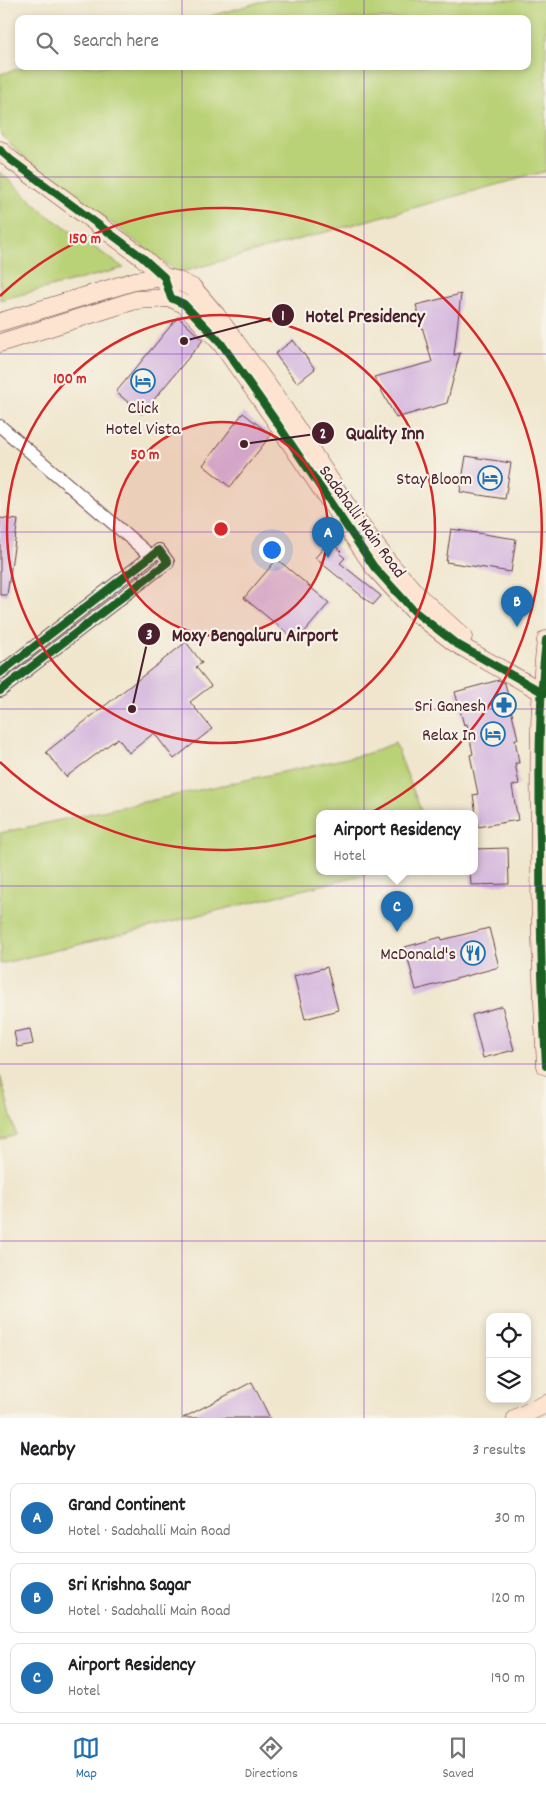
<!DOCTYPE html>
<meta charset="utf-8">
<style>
body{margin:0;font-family:Dekko,sans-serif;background:#f6f6f6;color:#202124}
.controls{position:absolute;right:15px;bottom:15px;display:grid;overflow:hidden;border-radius:10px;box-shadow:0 2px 8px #0003}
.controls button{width:45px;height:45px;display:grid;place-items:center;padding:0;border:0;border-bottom:1px solid #e0e0e0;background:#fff;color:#202124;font:25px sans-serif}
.you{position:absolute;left:271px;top:549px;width:18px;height:18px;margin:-12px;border:4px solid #fff;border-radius:50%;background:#1a73e8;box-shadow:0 0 0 8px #1a73e833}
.badge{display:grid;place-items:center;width:32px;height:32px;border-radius:50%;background:#1f6fb2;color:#fff;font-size:16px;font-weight:700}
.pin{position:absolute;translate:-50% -41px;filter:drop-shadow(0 1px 2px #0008)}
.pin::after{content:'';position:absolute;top:26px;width:18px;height:15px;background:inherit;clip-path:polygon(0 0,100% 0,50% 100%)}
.popup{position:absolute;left:316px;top:810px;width:162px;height:65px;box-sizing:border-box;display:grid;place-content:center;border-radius:10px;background:#fff;filter:drop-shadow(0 1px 4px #0005);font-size:16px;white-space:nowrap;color:#757577}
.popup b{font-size:19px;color:#202124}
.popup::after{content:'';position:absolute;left:50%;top:100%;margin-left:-10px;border:10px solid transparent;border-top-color:#fff}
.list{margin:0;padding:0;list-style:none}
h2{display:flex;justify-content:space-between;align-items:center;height:65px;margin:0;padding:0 20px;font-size:21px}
h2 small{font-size:16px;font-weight:400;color:#757577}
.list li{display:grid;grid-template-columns:32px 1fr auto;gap:15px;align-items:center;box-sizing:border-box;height:70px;margin:0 10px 10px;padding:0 10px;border:1px solid #e0e0e0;border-radius:10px}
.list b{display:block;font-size:19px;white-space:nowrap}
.list p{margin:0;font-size:16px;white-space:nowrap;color:#757577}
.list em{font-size:16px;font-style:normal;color:#757577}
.icon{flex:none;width:28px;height:28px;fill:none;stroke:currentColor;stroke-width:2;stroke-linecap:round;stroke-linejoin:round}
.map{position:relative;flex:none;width:546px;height:1418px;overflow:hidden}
.search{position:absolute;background:#fff;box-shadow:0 2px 8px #0003;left:15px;right:15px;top:15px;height:55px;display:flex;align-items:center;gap:12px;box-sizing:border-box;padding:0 18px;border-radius:10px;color:#757577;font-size:19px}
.sheet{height:305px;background:#fff}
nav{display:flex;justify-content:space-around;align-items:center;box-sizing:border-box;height:70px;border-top:1px solid #e0e0e0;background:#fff;font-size:14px;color:#757577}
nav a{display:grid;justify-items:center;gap:2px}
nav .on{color:#1f6fb2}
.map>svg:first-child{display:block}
</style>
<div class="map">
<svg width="546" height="1418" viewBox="0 0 546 1418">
<rect width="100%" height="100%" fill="#f7f3e8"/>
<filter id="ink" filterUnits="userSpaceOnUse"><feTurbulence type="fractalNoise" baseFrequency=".02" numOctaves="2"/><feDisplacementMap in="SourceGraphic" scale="10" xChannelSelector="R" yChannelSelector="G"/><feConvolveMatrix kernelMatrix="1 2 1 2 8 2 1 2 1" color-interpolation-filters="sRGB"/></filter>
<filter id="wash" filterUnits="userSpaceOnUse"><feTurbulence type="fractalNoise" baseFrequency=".0096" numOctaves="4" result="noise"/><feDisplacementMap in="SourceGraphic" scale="20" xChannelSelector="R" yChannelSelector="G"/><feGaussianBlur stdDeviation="1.12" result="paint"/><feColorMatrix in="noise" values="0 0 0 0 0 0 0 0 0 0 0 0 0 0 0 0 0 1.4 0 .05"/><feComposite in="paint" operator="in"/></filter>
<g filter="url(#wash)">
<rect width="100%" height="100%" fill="#f0e6cd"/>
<g fill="#bad277" stroke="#827851">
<polygon points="267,0 546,0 546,171 178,273 18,152 0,133 0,74 30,66 527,66 527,19 200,19"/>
<polygon points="0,172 47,215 124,268 0,300"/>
<polygon points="395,743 422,813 320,813 320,871 379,871 0,964 0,833 366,754"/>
<polygon points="0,1075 16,1135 0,1140"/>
</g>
<g id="blocks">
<g fill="#d4b6de">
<polygon points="461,294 454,355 460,353 447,403 396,418 374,377 432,362 416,305"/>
<polygon points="178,317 203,340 142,414 116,392"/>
<polygon points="293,340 315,369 297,383 275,354"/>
<polygon points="243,413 271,435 230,487 203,465"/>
<polygon points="466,456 511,463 505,499 460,492"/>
<polygon points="0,518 18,520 7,595 0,595"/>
<polygon points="451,529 516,539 511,572 446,562"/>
<polygon points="329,541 341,551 339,553 345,558 340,563 381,596 373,605 315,558"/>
<polygon points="277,559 329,603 297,641 244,598"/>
<polygon points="186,642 202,663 196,667 211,686 190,702 212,729 174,759 154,733 129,753 118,738 66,777 46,752"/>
<polygon points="499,680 505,683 518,739 515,739 519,763 515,763 519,784 512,786 518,820 478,827 473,795 478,794 470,755 473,754 467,724 464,725 455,692"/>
<polygon points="508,848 509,884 471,885 470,871 474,871 474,849"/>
<polygon points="489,928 499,967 416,990 405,947 441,937 442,940"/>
<polygon points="327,967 338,1010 305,1019 294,976"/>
<polygon points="502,1006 514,1050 483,1058 472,1015"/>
<polygon points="30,1029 33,1044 17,1047 14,1032"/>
<polygon points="252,1382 270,1418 183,1418"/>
</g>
</g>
</g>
<g filter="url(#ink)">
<use href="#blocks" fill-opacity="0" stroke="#633d43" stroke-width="1"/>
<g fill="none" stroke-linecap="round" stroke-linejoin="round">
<g stroke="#633d43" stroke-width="14">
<g id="street">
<polyline points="0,426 151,556"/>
<polyline points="0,673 159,550 168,562 0,691"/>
</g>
</g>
<g stroke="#633d43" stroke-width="19">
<g id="secondary">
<polyline points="0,150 11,160 142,257 164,277 171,298 184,304 221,343 273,417 374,567 414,611 455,643 542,692 546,693"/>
<polyline points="0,322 135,281 164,277 176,280 193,288 216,315 278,400 354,517 388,562 419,597 463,637"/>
<polyline points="0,343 136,300 171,298"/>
<path d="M546,640C538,709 539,780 540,849C540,922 542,994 546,1066"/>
<polyline points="516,1418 546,1404"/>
</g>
</g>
<use href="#street" stroke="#fff" stroke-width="12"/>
<use href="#secondary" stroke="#fde4d0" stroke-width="18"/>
<g stroke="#f7f3e8" stroke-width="11">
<g id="cycleway">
<polyline points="0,150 11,160 142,257 164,277 171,298 184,304 221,343 273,417 374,567 414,611 455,643 542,692 546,693"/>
<path d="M546,640C538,709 539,780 540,849C540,922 542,994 546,1066"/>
<polyline points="0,673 159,550 168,562 0,691"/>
</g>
</g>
<use href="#cycleway" stroke="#1b5e20" stroke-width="8"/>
</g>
</g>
<path fill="none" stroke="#7b2cbf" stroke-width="1" stroke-opacity="0.55" d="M182,0V19M364,0V19M182,66V1418M364,66V1418M0,177H546M0,354H546M0,532H546M0,709H546M0,886H546M0,1064H546M0,1241H546"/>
<circle cx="221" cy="529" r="107" fill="#d62828" fill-opacity=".12"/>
<g fill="none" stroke="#d62828" stroke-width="2.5">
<circle cx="221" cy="529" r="107"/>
<circle cx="221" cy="529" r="214"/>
<path d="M0 296A321 321 0 1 1 0 762"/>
</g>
<defs>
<g id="hotel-ring" transform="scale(1.25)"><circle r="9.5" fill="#f7f3e8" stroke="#1f6fb2" stroke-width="1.5"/><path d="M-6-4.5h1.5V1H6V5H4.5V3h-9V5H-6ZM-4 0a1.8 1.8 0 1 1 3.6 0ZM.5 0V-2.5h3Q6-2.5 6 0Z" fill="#1f6fb2"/></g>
<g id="pharmacy-ring" transform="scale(1.25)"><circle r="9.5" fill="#f7f3e8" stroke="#1f6fb2" stroke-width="1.5"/><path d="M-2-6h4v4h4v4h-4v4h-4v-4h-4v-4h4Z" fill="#1f6fb2"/></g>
<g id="restaurant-ring" transform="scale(1.25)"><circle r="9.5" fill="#f7f3e8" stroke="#1f6fb2" stroke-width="1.5"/><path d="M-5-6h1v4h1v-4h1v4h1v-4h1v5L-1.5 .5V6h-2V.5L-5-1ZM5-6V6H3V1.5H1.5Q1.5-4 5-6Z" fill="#1f6fb2"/></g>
</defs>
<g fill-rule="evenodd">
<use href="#hotel-ring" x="143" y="381"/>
<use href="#hotel-ring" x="490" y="478"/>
<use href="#pharmacy-ring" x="504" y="705"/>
<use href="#hotel-ring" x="493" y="734"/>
<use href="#restaurant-ring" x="473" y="953"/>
</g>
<g text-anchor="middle" stroke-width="4.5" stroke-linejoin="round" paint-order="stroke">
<g font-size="18" fill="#4a1f2b" stroke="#f7f3e8" text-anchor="end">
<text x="143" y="413" text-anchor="middle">Click<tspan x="143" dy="21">Hotel Vista</tspan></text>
<text x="472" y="484">Stay Bloom</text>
<text x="486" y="711">Sri Ganesh</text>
<text x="476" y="740">Relax In</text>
<text x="456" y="959">McDonald's</text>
</g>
<g font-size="18" fill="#4a1f2b" stroke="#f7f3e8">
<text transform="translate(363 521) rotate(54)" y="6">Sadahalli Main Road</text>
</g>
</g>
<circle cx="221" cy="529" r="8" fill="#d62828" stroke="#f7f3e8" stroke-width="2.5"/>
<g font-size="15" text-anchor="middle" font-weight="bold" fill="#d62828" stroke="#f7f3e8" stroke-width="4.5" stroke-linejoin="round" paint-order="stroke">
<text x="85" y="243">150 m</text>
<text x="70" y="383">100 m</text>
<text x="145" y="459">50 m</text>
</g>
<path fill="none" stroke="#4a1f2b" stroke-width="2" d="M184 341L283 315M244 444L323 433M132 709L149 634"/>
<g fill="#4a1f2b" stroke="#f7f3e8" stroke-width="2">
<circle cx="184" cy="341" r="5"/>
<circle cx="244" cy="444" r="5"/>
<circle cx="132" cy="709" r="5"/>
<circle cx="283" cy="315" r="12"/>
<circle cx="323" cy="433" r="12"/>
<circle cx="149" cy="634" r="12"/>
</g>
<g font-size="15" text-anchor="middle" font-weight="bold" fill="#fff">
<text x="283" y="320">1</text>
<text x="323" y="438">2</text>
<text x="149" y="639">3</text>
</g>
<g font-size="19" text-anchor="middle" font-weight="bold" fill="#4a1f2b" stroke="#f7f3e8" stroke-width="4.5" stroke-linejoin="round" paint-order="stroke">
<text x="365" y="322">Hotel Presidency</text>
<text x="385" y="439">Quality Inn</text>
<text x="255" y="641">Moxy Bengaluru Airport</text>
</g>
</svg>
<div class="controls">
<button><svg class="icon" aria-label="locate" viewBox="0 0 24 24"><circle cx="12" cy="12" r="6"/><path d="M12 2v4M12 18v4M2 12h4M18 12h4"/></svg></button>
<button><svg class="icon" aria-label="layers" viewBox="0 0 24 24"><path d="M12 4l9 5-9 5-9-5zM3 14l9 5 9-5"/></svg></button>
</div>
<div class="you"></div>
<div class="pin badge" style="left:328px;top:558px">A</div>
<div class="pin badge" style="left:517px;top:627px">B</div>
<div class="pin badge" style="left:397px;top:932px">C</div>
<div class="popup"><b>Airport Residency</b>Hotel</div>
<div class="search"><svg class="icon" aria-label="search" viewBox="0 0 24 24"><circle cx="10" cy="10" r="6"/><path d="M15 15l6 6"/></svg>Search here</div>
</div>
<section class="sheet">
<h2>Nearby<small>3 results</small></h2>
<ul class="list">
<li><span class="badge">A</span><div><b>Grand Continent</b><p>Hotel · Sadahalli Main Road</p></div><em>30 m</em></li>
<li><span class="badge">B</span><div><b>Sri Krishna Sagar</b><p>Hotel · Sadahalli Main Road</p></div><em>120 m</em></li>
<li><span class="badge">C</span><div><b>Airport Residency</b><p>Hotel</p></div><em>190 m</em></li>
</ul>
</section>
<nav>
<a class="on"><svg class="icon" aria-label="map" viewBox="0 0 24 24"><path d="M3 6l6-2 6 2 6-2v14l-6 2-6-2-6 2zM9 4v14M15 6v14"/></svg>Map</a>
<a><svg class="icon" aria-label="directions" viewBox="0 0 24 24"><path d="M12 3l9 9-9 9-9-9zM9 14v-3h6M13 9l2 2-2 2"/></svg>Directions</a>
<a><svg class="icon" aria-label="saved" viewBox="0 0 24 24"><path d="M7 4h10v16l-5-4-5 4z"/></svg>Saved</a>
</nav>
